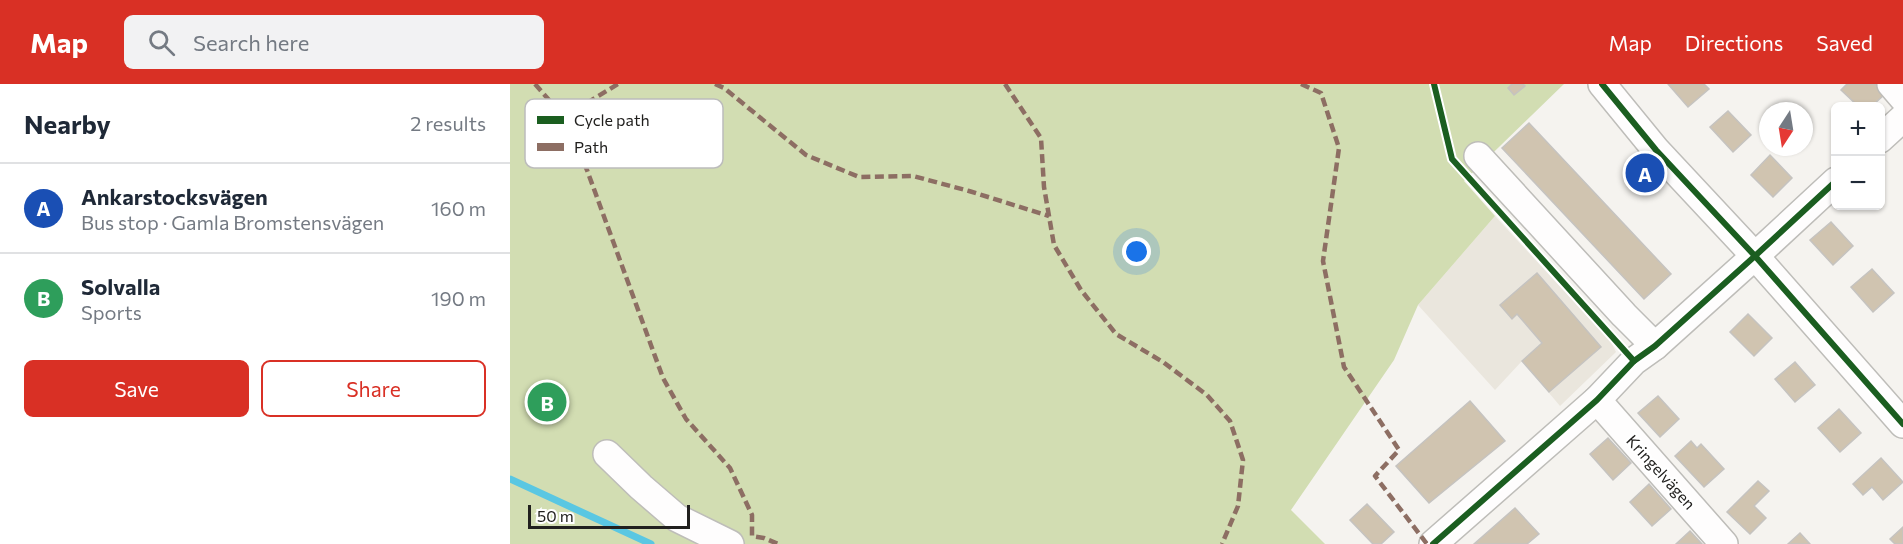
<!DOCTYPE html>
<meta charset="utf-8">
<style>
body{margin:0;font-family:Commissioner,sans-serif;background:#f2f2f3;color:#1f2937}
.controls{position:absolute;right:18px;top:18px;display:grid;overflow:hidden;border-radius:9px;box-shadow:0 2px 4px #0004}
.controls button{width:54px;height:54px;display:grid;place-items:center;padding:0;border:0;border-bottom:2px solid #e0e1e3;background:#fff;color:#1f2937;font:30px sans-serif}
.compass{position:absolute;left:1249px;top:18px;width:54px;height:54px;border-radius:50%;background:#fff;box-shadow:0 2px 4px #0004;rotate:192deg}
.scale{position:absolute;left:18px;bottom:15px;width:162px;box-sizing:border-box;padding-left:6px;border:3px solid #21201e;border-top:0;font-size:16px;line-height:21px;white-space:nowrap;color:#21201e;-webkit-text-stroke:4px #fff;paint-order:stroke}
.you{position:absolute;left:627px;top:168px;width:21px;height:21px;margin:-15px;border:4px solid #fff;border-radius:50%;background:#1a73e8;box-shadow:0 0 0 9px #1a73e833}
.badge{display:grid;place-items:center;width:39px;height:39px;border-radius:50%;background:#d93025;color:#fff;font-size:20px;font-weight:700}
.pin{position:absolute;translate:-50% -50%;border:3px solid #fff;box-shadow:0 2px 6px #0006}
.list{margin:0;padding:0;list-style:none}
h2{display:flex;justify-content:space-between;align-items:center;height:78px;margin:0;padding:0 24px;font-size:26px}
h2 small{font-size:20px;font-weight:400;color:#747a83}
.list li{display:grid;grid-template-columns:39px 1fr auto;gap:18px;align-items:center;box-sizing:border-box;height:90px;padding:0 24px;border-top:2px solid #e0e1e3}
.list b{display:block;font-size:22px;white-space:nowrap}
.list p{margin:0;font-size:20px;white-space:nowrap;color:#747a83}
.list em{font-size:20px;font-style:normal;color:#747a83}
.actions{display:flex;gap:12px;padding:18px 24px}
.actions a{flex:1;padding:14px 0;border:2px solid #d93025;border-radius:9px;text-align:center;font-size:21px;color:#d93025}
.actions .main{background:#d93025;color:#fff}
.icon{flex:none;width:33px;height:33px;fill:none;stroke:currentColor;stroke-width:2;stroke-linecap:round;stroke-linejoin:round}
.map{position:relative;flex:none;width:1393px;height:460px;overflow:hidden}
header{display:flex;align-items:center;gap:36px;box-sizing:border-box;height:84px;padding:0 30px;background:#d93025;color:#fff}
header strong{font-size:28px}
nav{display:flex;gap:33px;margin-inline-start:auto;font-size:21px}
.search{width:420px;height:54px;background:#f2f2f3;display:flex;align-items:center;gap:15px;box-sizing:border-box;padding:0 21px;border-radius:9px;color:#747a83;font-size:22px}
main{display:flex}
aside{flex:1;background:#fff}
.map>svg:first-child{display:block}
</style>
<header>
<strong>Map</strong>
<div class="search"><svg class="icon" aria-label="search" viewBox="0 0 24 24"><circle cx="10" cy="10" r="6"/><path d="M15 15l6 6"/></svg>Search here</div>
<nav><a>Map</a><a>Directions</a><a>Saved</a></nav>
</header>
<main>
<aside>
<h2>Nearby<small>2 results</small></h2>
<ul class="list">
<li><span class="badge" style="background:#1a4fb4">A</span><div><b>Ankarstocksvägen</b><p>Bus stop · Gamla Bromstensvägen</p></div><em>160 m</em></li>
<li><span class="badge" style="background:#2e9e5b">B</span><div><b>Solvalla</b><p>Sports</p></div><em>190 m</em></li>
</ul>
<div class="actions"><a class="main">Save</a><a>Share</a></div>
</aside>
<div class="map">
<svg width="1393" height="460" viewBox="0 0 1393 460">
<rect width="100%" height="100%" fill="#f5f3ef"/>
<polygon fill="#eae6dd" points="985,132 1101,258 1106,268 1050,322 1012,277 985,306 908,221"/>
<polygon fill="#d2ddb2" points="0,0 1054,0 954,97 985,132 908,221 884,276 781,426 815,460 0,460"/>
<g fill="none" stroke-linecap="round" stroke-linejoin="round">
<polyline stroke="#5ac7e2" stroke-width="7" points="0,395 141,460"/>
</g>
<g fill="#d0c4b0" stroke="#c5c3c0" stroke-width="1.5">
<polygon points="1002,0 1013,0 1015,2 1004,11 998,4"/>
<polygon points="1158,0 1194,0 1199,5 1178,23"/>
<polygon points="1337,0 1365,0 1375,10 1362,22 1348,22 1331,6"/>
<polygon points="1218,27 1241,51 1223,68 1200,43"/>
<polygon points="1019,39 1161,190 1134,215 992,64"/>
<polygon points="1260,71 1282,94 1263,113 1241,91"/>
<polygon points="1321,138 1343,162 1323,181 1300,156"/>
<polygon points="1362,185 1384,209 1363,228 1341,203"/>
<polygon points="1027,189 1091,263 1039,308 1012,277 1032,259 1007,230 1002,235 990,221"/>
<polygon points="1238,230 1262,254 1244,272 1220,248"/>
<polygon points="1285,278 1305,301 1285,318 1265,295"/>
<polygon points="1148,312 1169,335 1150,353 1128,329"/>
<polygon points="960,317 995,357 919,419 886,382"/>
<polygon points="1329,325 1351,349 1330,368 1308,344"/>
<polygon points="1098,354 1121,379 1103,396 1080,370"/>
<polygon points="1181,357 1187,364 1191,360 1214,385 1194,403 1165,372"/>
<polygon points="1371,374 1393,398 1373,416 1362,403 1353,411 1343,400"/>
<polygon points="1248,397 1259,407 1244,422 1256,434 1240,450 1217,428"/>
<polygon points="1139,400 1161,425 1142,442 1120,418"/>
<polygon points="857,420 884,448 871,460 863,460 840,436"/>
<polygon points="1005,424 1029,450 1017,460 964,460"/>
<polygon points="1393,443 1393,460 1385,460 1380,455"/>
<polygon points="1180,447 1192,460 1166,460"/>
<polygon points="1290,449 1300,460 1278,460"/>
</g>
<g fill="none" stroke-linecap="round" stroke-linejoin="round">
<g stroke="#bebdb9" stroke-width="30">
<g id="minor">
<polyline points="1092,0 1146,66 1245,172 1393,340"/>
<polyline points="1381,0 1393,14"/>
<polyline points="1370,55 1393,34"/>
<polyline points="968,72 1114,231 1145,262"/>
<polyline points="1087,316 1214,460"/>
<polyline points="97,370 131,403 167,434 220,460"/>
<polyline points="923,460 1087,316 1124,277 1145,262 1245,172 1326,97"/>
</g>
</g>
<use href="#minor" stroke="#fefdfd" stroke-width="27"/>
<g stroke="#8d6e63" stroke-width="4.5" stroke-dasharray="9 4.5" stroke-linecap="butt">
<polyline points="25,0 54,33 77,86 153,294 176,335 220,384 242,431 242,452 254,454 268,460"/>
<polyline points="205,0 214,4 296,71 349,93 403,92 459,107 539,132"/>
<polyline points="495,0 531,54 534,103 544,161 571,206 606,250 653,278 697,311 720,337 733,376 728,422 712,460"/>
<polyline points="791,0 811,9 829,64 813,177 834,283 889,366 865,392 917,460"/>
<polyline points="54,33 108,0"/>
</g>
<g stroke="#fff" stroke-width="10">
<g id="cycleway">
<polyline points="924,0 942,75 1124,277"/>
<polyline points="1092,0 1146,66 1245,172 1393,340"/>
<polyline points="923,460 1087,316 1124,277 1145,262 1245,172 1326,97"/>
</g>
</g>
<use href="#cycleway" stroke="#1b5e20" stroke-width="6"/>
</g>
<g text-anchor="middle" stroke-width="4.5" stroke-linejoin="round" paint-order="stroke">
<g font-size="16" fill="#21201e" stroke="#fff">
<text transform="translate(1151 388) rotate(48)" y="6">Kringelvägen</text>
</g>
</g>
<rect x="15" y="15" width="198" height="69" rx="9" fill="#fff" stroke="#bcbcbc" stroke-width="1.5"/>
<rect x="27" y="32" width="27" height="8" fill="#1b5e20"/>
<rect x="27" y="59" width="27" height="8" fill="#8d6e63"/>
<g font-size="16" fill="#21201e">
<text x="64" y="42">Cycle path</text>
<text x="64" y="69">Path</text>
</g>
</svg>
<div class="controls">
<button>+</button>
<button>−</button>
</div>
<svg class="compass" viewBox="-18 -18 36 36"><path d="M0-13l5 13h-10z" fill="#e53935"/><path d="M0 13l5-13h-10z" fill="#747a83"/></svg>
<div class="scale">50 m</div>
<div class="you"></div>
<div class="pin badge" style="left:1135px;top:89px;background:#1a4fb4">A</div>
<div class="pin badge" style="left:37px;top:318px;background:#2e9e5b">B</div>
</div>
</main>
